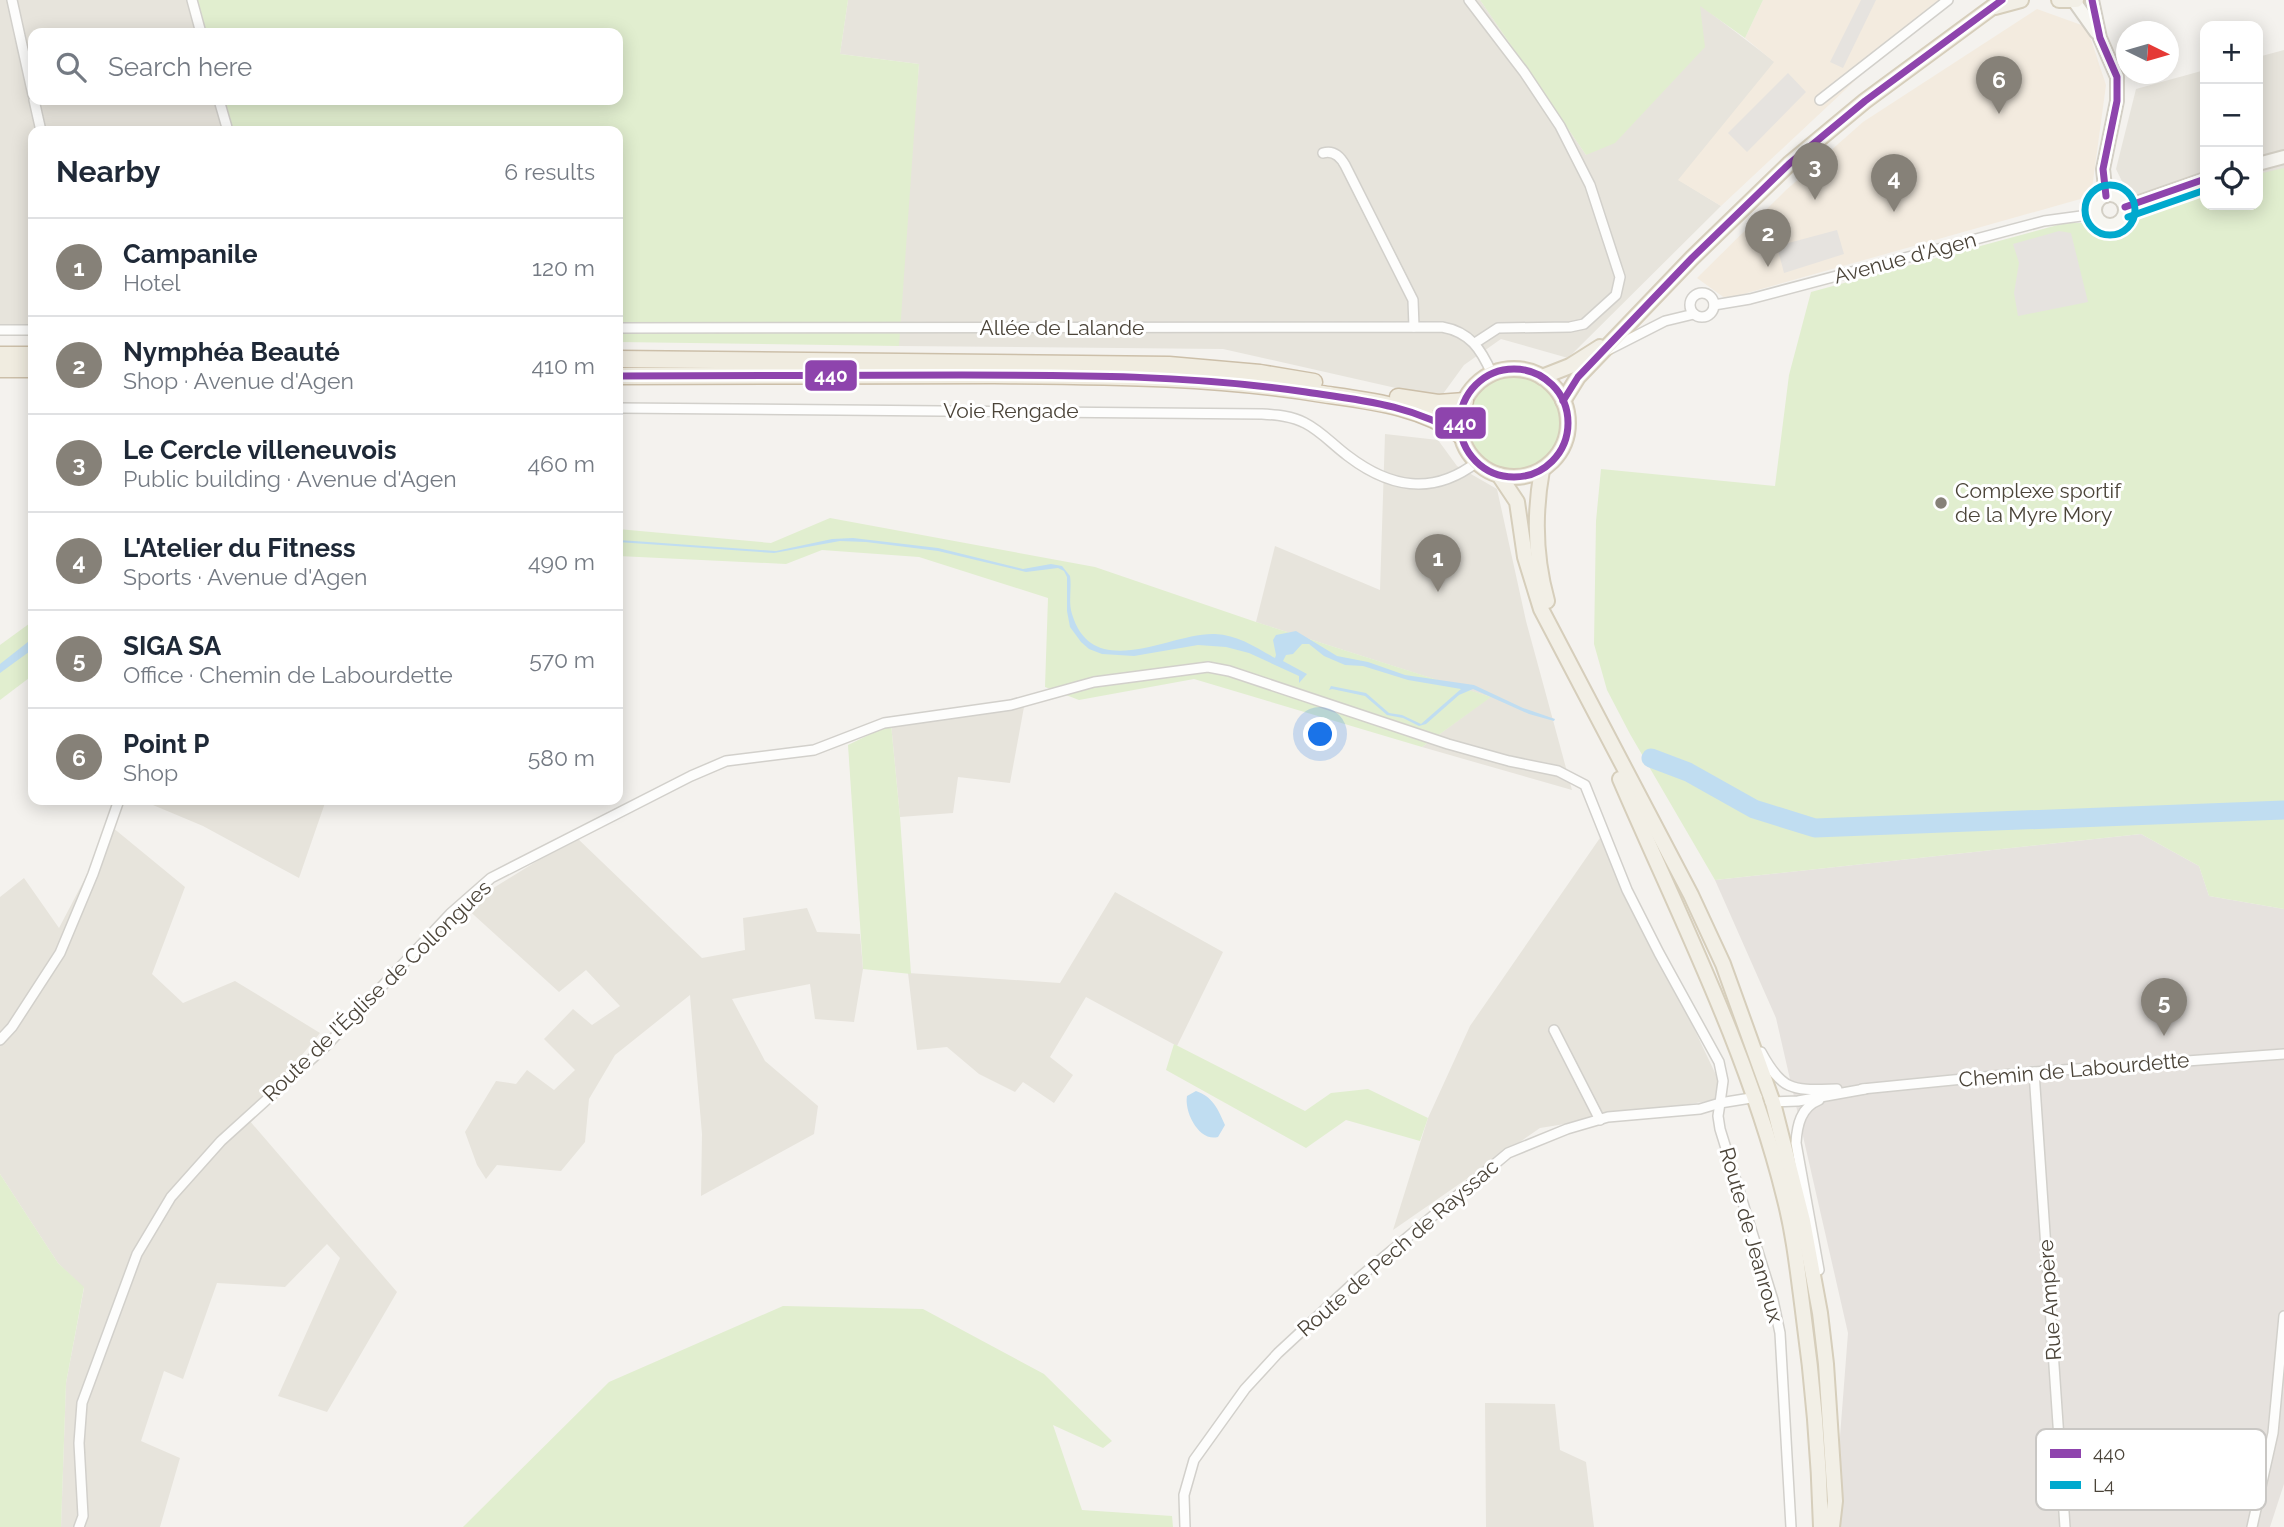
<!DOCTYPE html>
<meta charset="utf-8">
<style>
body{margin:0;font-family:Raleway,sans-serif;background:#f2f2f3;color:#1f2937}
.controls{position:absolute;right:21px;top:21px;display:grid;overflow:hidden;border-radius:14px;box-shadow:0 4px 18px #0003}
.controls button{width:63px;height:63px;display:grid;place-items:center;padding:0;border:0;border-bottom:2px solid #e0e1e3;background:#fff;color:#1f2937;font:35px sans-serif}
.compass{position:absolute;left:2116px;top:21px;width:63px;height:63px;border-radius:50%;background:#fff;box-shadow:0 4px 18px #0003;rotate:95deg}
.you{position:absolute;left:1321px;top:735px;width:24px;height:24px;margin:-18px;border:5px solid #fff;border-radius:50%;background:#1a73e8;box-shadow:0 0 0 10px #1a73e833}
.badge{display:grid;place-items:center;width:46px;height:46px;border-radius:50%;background:#868178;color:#fff;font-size:23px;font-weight:700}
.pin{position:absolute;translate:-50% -58px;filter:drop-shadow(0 2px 4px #0008)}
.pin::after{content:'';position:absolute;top:37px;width:24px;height:21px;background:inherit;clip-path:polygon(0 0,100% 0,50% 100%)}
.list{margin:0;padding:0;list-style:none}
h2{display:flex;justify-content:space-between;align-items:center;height:91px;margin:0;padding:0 28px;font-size:30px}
h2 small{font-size:23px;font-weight:400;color:#747a83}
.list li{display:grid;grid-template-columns:46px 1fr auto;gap:21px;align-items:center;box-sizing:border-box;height:98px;padding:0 28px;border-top:2px solid #e0e1e3}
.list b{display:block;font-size:26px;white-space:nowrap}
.list p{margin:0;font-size:23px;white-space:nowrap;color:#747a83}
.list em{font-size:23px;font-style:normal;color:#747a83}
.icon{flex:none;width:38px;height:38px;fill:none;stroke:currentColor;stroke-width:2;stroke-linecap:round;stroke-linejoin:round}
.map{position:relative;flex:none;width:2284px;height:1527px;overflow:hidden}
.search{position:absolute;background:#fff;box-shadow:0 4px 18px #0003;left:28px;top:28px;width:595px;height:77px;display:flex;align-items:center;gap:18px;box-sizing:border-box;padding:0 24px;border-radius:14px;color:#747a83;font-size:26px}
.panel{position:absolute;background:#fff;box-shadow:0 4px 18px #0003;left:28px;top:126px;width:595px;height:679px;border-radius:14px}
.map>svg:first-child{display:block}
</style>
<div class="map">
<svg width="2284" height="1527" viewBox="0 0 2284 1527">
<rect width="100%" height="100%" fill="#f4f2ee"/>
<g fill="#e7e4dc">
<polygon points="0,0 193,0 200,33 33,33 33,100 215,100 222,131 33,131 33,328 0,329"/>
<polygon points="848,0 1480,0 1586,155 1700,5 1775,62 1679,180 1721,206 1568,358 1501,339 1464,365 1440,398 1223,349 899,346 898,317 919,64 840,54"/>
<polygon points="2284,50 2284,224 2155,249 2116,169 2136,89 2205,70 2205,205 2258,205 2258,57"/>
<polygon points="1385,434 1438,440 1457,466 1497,489 1526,621 1572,790 1422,747 1490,697 1256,622 1275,546 1380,590"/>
<polygon points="1024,707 1010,783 958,777 953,813 900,817 891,724"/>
<polygon points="141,800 326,800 299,878 203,826"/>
<polygon points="112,827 185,887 152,974 183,1003 235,981 320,1033 249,1120 397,1292 327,1412 278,1396 340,1258 327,1244 285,1287 217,1283 183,1379 164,1371 141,1441 180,1458 160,1527 61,1527 66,1383 84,1288 58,1263 0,1174 0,897 24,878 59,928"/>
<polygon points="1602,835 1727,1098 1540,1128 1393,1230 1428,1118 1470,1026"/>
<polygon points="576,837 702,958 745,950 743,918 807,908 817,932 860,934 863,969 854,1022 815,1019 810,984 732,999 765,1061 818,1106 814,1134 701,1196 702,1134 690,995 615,1055 589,1099 585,1142 561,1171 497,1165 486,1179 477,1165 465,1132 496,1081 516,1084 527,1070 554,1090 575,1070 544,1039 573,1009 592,1025 620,1006 586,970 559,992 464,906"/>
<polygon points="1115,892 1223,952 1177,1046 1086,997 1050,1057 1073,1075 1054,1103 1023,1082 1015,1092 979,1074 947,1047 917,1050 908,973 1060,983"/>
<polygon points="1485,1403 1555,1404 1560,1450 1586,1462 1594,1527 1486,1527"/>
</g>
<g fill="#f3ebdf">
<polygon points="1763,0 1941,0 1721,206 1678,180 1774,62 1745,38"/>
<polygon points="2037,9 2087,27 2106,85 2091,196 1726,299 1697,278 1785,191 1863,122"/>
</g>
<polygon fill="#e6e2de" points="2141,834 2199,866 2209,896 2284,909 2284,1484 2270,1527 1833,1527 1848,1333 1776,1018 1715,880"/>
<g fill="#e1eecf">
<polygon points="193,0 848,0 840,54 919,64 899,346 618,342 618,131 222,131 215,100 618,100 618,33 200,33"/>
<polygon points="1480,0 1763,0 1745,38 1700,6 1705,47 1615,143 1586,155"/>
<polygon points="2284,168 2284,909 2209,896 2199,866 2141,834 1715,880 1630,734 1607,690 1594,644 1596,521 1601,469 1775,486 1789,375 1811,292 2065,223 2091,223 2103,231 2125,228 2133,216 2205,188 2205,205 2258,205 2258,174"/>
<circle cx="1514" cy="423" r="46"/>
<polygon points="830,518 1095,567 1256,622 1491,697 1422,747 1194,679 1079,700 1045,687 1048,598 919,557 822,550 786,564 618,556 618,529 771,543"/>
<polygon points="33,621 33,675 0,700 0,645"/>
<polygon points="891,724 900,817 911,974 863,969 848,745"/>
<polygon points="1174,1044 1305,1111 1331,1093 1368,1089 1428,1118 1420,1141 1346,1120 1306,1148 1166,1070"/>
<polygon points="0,1174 58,1263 84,1287 66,1383 61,1527 0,1527"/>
<polygon points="783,1306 923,1309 1044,1374 1112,1441 1103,1448 1053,1425 1082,1510 1172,1516 1173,1527 463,1527 609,1382"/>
</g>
<g fill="#e6e3df">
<polygon points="1861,0 1876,0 1843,68 1830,62"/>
<polygon points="1788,73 1806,92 1747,152 1728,133"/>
<polygon points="1837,230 1844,254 1784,273 1777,246"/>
<polygon points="2059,231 2071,233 2088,302 2018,316 2014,293 2019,263 2013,244"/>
</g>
<g fill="#c0ddf1">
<path d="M853,538L938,548L1023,569L1051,564L1062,566L1070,576C1072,588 1068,602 1072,614C1093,684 1171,632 1215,634C1238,635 1255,647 1275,658L1276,655L1273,640L1276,635L1296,631L1337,656L1368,662L1405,675L1474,685L1523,708L1555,719L1554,721L1529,714L1473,689L1459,695L1426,724L1419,726L1403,718L1387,715L1365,696L1332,689L1329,690L1331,686L1366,693L1389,713L1402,715L1421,724L1461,689L1408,680L1363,666L1345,665L1324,656L1309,644H1302L1293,654L1286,655L1283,661L1307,674L1299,683V676L1249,653L1226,647L1198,645L1134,656L1102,654L1089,649L1081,642L1070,627L1067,611V577L1064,571L1058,568L1026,572L938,551L866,542L840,541L774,553L618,542V540L634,541L776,551L832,539Z"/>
<polygon points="33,638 33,649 0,673 0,664"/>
<path d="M1196,1091C1213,1097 1218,1109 1225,1125L1218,1137C1199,1142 1184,1112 1187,1096Z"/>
</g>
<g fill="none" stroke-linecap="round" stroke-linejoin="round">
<polyline stroke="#c0ddf1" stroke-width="19" points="1651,758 1688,772 1754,809 1815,828 2284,810"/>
<g stroke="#d2d0cb" stroke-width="12">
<g id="minor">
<polyline points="12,0 33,95"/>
<polyline points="192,0 201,33"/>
<polyline points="1469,0 1524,72 1560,126 1590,185 1620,277 1616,295 1584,324 1570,327 1498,328 1475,343"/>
<polyline points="34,100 41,131"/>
<polyline points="219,100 228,131"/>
<polyline points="1820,100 1948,0"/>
<path d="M1323,153C1333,150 1340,156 1345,165L1413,300L1414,327"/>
<circle cx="1702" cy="305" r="12"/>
<polyline points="1714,305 1750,299 2044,221 2096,214"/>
<path d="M618,328L1442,327C1470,332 1481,349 1492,374"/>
<polyline points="0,330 33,330"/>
<polyline points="1608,350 1665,321 1694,314"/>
<path d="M618,408L1262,414C1277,415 1292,416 1305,423C1321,431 1333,445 1348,456C1390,488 1433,496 1477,462"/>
<polyline points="1554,1030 1600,1120"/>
<polyline points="0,1040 12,1027 60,953 93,874 119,800"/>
<path d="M1761,1052C1783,1093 1794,1090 1837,1089"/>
<polyline points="2034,1072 2065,1527"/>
<polyline points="1862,1089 2034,1072 2284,1054"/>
<polyline points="1757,1097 1720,1103 1718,1116 1720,1129 1773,1300 1780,1333 1791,1527"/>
<polyline points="1770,1102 1798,1101 1865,1089"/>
<path d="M1819,1270L1796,1143C1797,1125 1801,1107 1819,1100"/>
<polyline points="79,1527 83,1516 79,1443 82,1403 137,1254 171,1197 221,1141 327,1045 450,914 491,878 691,776 726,761 814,750 884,723 1011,705 1094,682 1208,667 1229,671 1448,744 1509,761 1558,771 1585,785 1627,890 1659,953 1719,1062 1723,1081 1720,1103 1700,1109 1608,1117 1567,1129 1508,1153 1360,1277 1278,1353 1245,1389 1194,1460 1184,1495 1185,1527"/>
<polyline points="2252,1527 2273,1433 2284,1316"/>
</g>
</g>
<g stroke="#d3cfc5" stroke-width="16">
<g id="secondary">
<polyline points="2092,0 2100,38 2117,77 2117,101 2103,169 2106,196"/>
<polyline points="2074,1 2096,32"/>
<polyline points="2258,164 2284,157"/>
<circle cx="2110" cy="210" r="15"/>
<polyline points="2125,207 2205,179"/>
</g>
</g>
<g stroke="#d6cebb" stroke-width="18">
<g id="primary">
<polyline points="2059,0 2076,0"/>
<polyline points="1995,7 2021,0"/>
<circle cx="1514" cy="423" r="54"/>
<polyline points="1542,377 1570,366 1600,347"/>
<polyline points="1563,401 1578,377 1692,258 1789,164 1865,101 2002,0"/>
<path d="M1542,470C1534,514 1535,558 1547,601"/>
<polyline points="1499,475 1517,502 1525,557 1541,609 1691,895 1723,964 1773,1103 1803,1221 1820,1313 1826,1364 1835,1501 1832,1527"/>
<path d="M1620,779C1679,916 1748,1051 1784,1196C1794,1234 1798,1273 1803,1311C1813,1383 1819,1455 1821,1527"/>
</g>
</g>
<g stroke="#ccbfa9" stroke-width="19">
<g id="trunk">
<polyline points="0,355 33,355"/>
<polyline points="618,359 1169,365 1260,373 1314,382"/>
<polyline points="0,369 33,369"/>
<path d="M618,376C743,376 869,375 994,375C1104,376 1213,376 1322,394C1371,401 1421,406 1462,436"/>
<polyline points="1398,397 1438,403 1465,401"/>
</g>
</g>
<use href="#minor" stroke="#fdfdfc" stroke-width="9"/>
<use href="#secondary" stroke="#f7f6f1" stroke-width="12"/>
<use href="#primary" stroke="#f2efe6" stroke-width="14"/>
<use href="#trunk" stroke="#f0ece0" stroke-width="16"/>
<g stroke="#fff" stroke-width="12">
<g id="bus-1">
<polyline points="2092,0 2100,38 2117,77 2117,101 2103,169 2106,196"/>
<polyline points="2125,207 2205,179"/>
<circle cx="1514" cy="423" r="54"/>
<path d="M618,376C733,376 847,375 962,375C1077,375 1192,375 1306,392C1361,400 1414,405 1462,436"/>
<polyline points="1563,401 1578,377 1692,258 1789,164 1865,101 2002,0"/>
</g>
</g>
<g stroke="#fff" stroke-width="12">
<g id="bus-2">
<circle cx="2110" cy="210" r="25"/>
<polyline points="2128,217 2205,190"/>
</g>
</g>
<use href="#bus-1" stroke="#8e44ad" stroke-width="7"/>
<use href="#bus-2" stroke="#00a9ce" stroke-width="7"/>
</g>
<circle fill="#868178" stroke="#fff" stroke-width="2.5" cx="1941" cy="503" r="7"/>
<g text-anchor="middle" stroke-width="6" stroke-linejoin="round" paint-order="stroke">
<g font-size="21" fill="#4b4439" stroke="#fff">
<text transform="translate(1905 258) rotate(-15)" y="7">Avenue d'Agen</text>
<text x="1062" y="335">Allée de Lalande</text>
<text x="1011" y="418">Voie Rengade</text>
<text transform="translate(377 991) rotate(-44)" y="7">Route de l’Église de Collongues</text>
<text transform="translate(2074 1070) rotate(-5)" y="7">Chemin de Labourdette</text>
<text transform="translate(1751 1235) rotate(74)" y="7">Route de Jeanroux</text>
<text transform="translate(1398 1248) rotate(-41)" y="7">Route de Pech de Rayssac</text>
<text transform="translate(2050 1300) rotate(-94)" y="7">Rue Ampère</text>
</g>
<g font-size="21" fill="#4b4439" stroke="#fff" text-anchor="start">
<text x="1955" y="498">Complexe sportif<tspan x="1955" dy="24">de la Myre Mory</tspan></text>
</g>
</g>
<rect x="2036" y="1429" width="230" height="81" rx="10" fill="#fff" stroke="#c9c7c4" stroke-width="2"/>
<rect x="2050" y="1449" width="31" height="9" fill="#8e44ad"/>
<rect x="2050" y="1481" width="31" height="8" fill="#00a9ce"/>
<g font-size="19" fill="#4b4439">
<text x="2093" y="1460">440</text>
<text x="2093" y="1492">L4</text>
</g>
<g stroke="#fff" stroke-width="2.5">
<rect x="804" y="359" width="54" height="33" rx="7" fill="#8e44ad"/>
<rect x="1434" y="406" width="53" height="34" rx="7" fill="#8e44ad"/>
</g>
<g font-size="19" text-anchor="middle" font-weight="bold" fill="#fff">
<text x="831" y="382">440</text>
<text x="1460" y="430">440</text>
</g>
</svg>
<div class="controls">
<button>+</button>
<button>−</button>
<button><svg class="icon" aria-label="locate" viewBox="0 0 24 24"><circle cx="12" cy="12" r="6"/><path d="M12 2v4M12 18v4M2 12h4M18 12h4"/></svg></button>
</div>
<svg class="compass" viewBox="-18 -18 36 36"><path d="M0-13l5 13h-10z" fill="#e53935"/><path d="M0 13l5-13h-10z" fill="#747a83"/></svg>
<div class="you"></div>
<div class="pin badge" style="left:1438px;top:592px">1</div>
<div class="pin badge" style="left:1768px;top:267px">2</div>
<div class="pin badge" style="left:1815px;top:200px">3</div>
<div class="pin badge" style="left:1894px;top:212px">4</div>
<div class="pin badge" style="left:2164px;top:1036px">5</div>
<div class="pin badge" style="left:1999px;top:114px">6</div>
<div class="search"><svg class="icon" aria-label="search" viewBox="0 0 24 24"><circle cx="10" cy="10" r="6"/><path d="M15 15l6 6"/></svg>Search here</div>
<section class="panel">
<h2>Nearby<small>6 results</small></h2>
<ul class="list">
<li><span class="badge">1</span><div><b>Campanile</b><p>Hotel</p></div><em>120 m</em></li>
<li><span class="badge">2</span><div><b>Nymphéa Beauté</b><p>Shop · Avenue d'Agen</p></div><em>410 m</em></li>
<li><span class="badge">3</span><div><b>Le Cercle villeneuvois</b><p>Public building · Avenue d'Agen</p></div><em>460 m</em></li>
<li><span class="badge">4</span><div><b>L'Atelier du Fitness</b><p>Sports · Avenue d'Agen</p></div><em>490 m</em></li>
<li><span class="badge">5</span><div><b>SIGA SA</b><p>Office · Chemin de Labourdette</p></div><em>570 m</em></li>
<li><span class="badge">6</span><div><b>Point P</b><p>Shop</p></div><em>580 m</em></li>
</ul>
</section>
</div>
